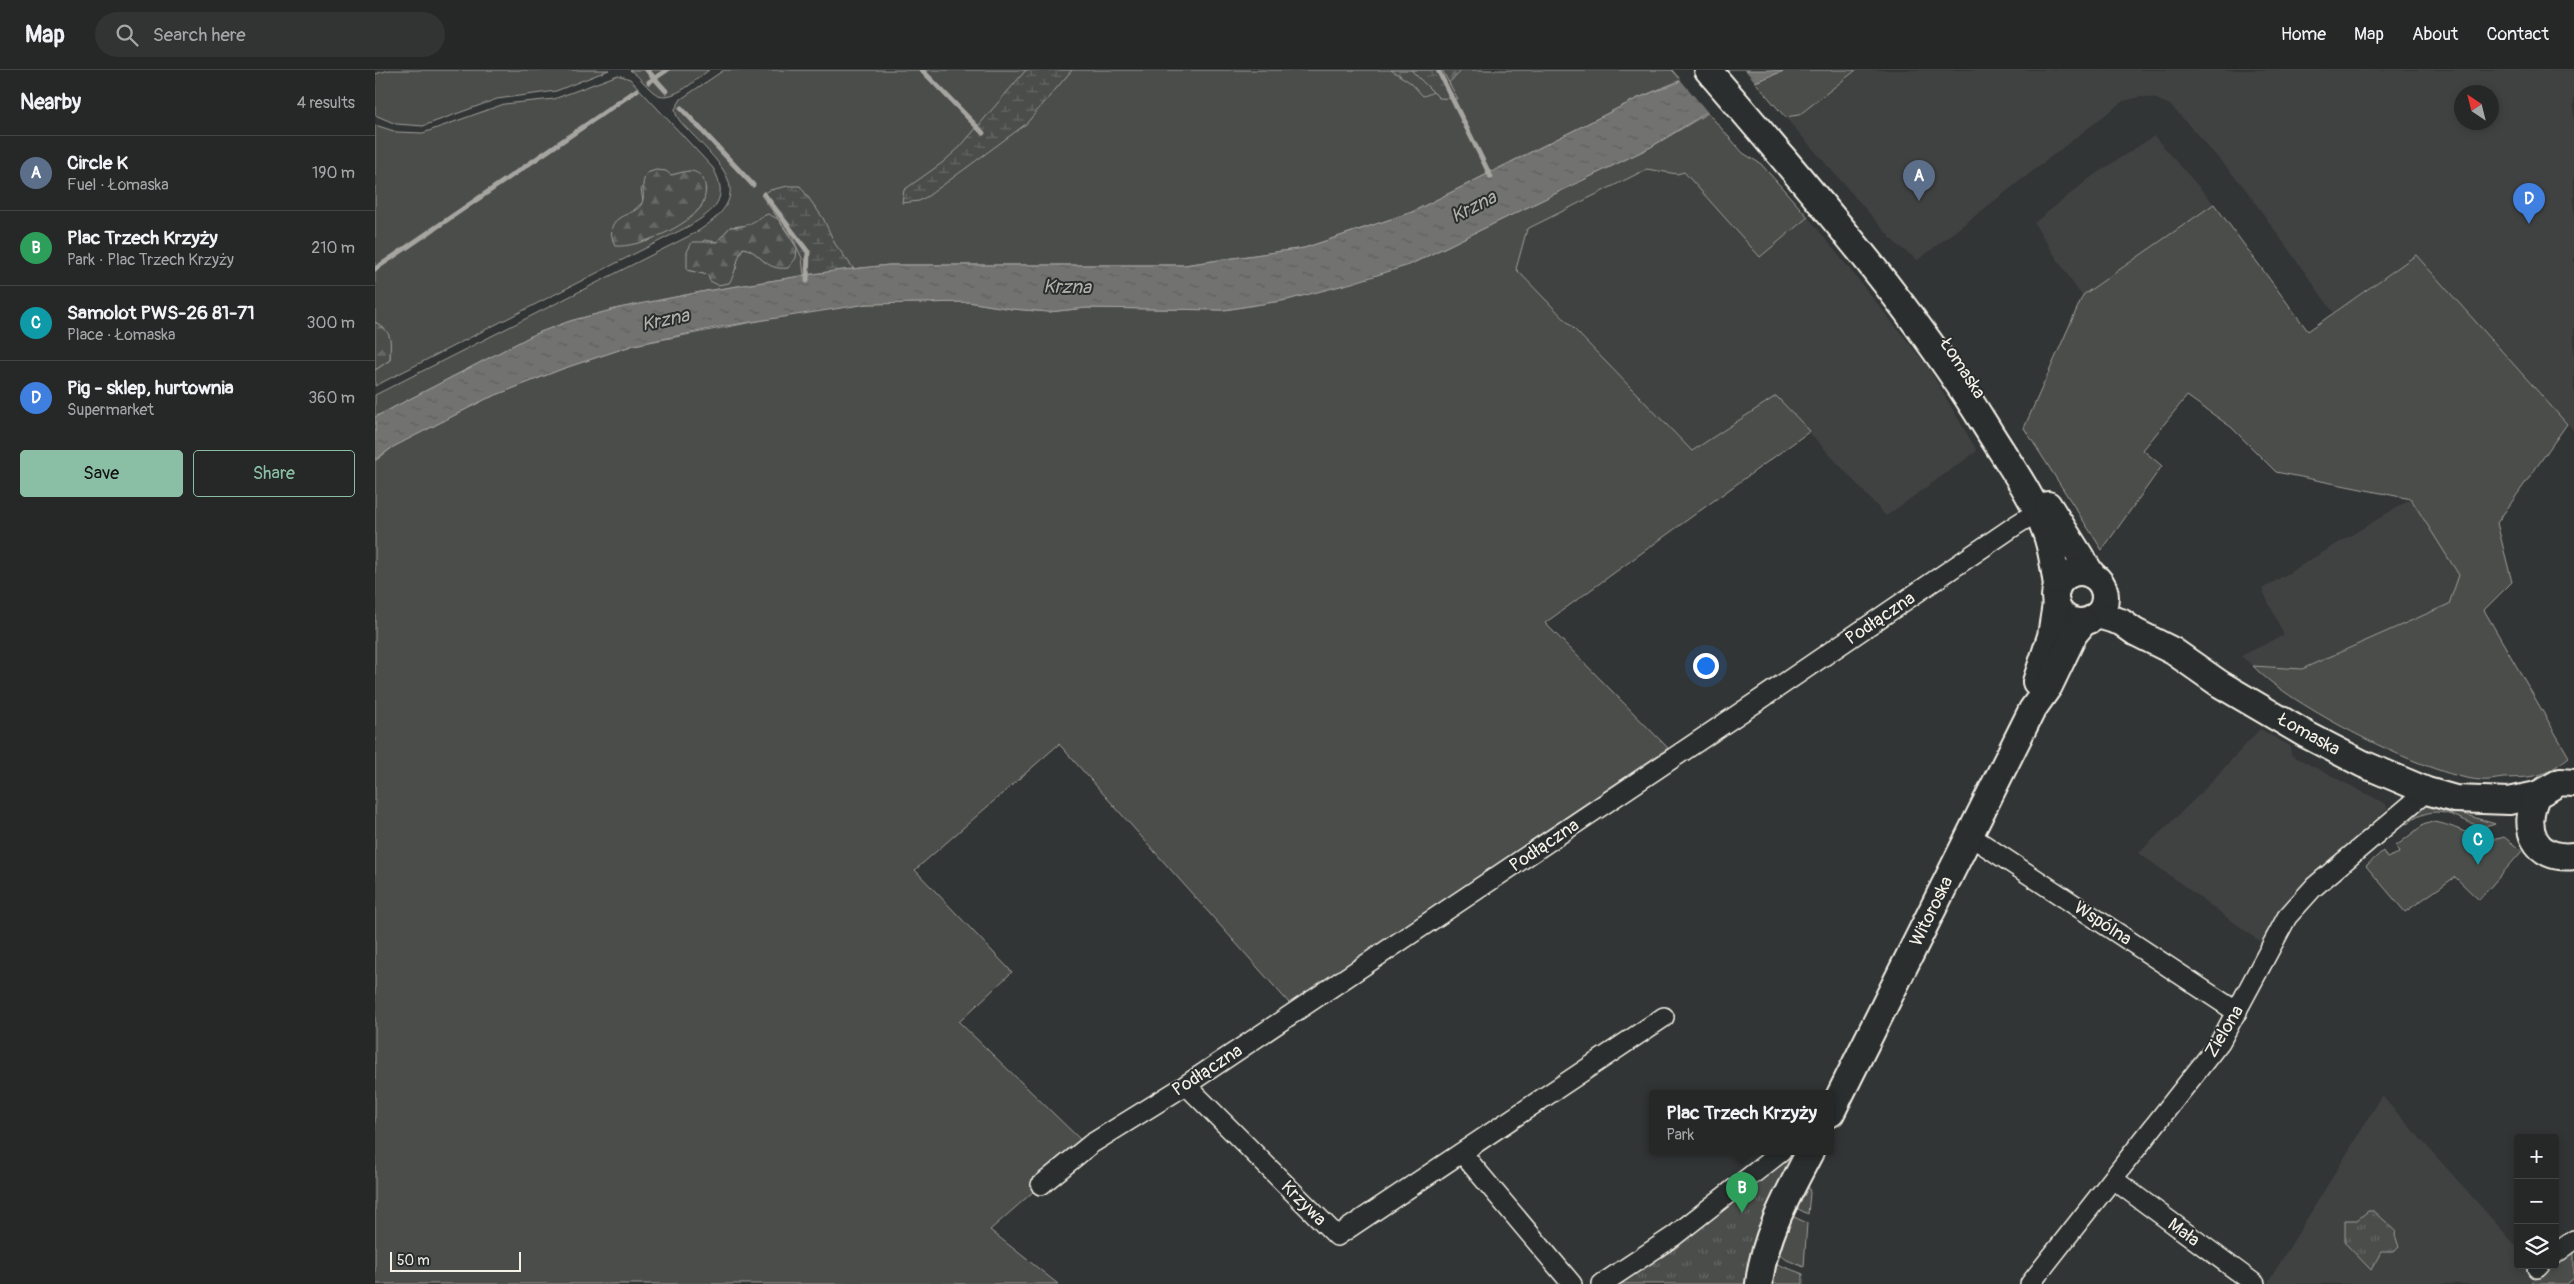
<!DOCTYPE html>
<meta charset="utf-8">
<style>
body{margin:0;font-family:Pangolin,sans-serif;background:#323434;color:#f1f3f6}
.controls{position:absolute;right:15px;bottom:15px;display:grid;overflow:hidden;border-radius:5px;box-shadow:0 2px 8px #0003}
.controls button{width:45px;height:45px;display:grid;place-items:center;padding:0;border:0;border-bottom:1px solid #424445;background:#262828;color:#f1f3f6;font:25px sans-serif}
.compass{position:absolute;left:2079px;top:15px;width:45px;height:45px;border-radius:50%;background:#262828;box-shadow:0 2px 8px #0003;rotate:325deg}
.scale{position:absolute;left:15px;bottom:12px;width:131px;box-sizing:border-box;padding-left:5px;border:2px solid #f4f1e8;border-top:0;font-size:14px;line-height:18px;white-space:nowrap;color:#f4f1e8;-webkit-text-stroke:4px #2a2d2e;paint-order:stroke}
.you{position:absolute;left:1330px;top:595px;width:18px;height:18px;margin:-12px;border:4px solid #fff;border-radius:50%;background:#1a73e8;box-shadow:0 0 0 8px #1a73e833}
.badge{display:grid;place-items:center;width:32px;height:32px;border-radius:50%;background:#8abfa5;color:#fff;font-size:16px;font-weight:700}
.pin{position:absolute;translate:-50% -41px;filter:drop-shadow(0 1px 2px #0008)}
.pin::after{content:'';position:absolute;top:26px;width:18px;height:15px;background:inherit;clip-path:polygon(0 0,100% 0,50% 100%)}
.popup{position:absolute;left:1274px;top:1020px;width:185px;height:65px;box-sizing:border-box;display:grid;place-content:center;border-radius:5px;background:#262828;filter:drop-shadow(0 1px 4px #0005);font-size:16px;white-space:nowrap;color:#a4a6a8}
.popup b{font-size:19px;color:#f1f3f6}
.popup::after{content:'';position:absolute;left:50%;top:100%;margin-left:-10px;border:10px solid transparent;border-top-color:#262828}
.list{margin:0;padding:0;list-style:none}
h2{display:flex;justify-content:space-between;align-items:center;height:65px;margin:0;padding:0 20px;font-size:21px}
h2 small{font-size:16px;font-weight:400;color:#a4a6a8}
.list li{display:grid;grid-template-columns:32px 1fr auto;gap:15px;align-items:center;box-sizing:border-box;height:75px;padding:0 20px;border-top:1px solid #424445}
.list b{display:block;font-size:19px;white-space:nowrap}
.list p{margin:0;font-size:16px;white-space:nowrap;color:#a4a6a8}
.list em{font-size:16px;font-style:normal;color:#a4a6a8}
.actions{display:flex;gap:10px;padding:15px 20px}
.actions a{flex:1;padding:11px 0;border:1px solid #8abfa5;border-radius:5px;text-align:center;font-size:18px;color:#8abfa5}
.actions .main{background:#8abfa5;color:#111}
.icon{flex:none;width:28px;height:28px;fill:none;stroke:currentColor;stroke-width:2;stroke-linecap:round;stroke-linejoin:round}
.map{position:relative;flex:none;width:2199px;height:1214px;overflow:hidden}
header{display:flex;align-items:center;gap:30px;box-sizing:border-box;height:70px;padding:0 25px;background:#262828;border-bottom:1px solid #424445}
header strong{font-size:24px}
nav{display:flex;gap:28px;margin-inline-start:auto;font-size:18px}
.search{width:350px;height:45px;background:#323434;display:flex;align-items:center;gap:12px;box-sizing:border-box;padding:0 18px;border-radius:28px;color:#a4a6a8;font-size:19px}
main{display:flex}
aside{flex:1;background:#262828}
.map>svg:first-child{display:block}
</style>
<header>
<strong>Map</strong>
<div class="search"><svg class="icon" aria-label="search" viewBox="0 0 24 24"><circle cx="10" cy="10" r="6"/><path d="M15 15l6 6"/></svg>Search here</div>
<nav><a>Home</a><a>Map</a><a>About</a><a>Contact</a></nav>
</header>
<main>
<aside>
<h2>Nearby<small>4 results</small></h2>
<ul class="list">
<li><span class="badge" style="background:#5c6f8a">A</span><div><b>Circle K</b><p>Fuel · Łomaska</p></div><em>190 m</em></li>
<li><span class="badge" style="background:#2e9e5b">B</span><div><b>Plac Trzech Krzyży</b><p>Park · Plac Trzech Krzyży</p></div><em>210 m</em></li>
<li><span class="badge" style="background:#0f9aa8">C</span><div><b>Samolot PWS-26 81-71</b><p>Place · Łomaska</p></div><em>300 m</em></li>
<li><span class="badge" style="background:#3f7fe0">D</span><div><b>Pig - sklep, hurtownia</b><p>Supermarket</p></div><em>360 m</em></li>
</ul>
<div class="actions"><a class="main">Save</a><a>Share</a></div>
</aside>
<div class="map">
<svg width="2199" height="1214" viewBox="0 0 2199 1214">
<defs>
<pattern id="forest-firs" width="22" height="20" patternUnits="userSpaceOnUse" patternTransform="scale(1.25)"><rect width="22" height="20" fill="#4b4d4c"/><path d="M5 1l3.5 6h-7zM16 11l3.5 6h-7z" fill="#666766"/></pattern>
<pattern id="wetland-marsh" width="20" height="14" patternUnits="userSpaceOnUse" patternTransform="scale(1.25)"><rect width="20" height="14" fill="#4b4d4c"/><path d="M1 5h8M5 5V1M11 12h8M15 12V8" fill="none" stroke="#666766"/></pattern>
<pattern id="park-tufts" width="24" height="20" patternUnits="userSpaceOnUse" patternTransform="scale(1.25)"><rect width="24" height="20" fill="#4b4d4c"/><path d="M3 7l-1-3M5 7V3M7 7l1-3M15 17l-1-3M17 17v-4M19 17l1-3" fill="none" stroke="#666766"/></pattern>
<pattern id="water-ripples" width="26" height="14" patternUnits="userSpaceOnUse" patternTransform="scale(1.25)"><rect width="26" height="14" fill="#727370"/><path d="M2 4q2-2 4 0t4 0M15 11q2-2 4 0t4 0" fill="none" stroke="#5e5e5b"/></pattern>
</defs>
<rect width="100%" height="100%" fill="#323535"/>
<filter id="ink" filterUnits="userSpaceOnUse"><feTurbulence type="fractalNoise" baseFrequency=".02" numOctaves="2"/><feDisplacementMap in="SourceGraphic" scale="10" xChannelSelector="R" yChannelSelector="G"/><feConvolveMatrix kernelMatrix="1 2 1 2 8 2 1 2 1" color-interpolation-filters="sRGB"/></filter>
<g filter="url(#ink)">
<g fill="#404242" fill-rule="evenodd">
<path d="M1481,0H2199V361L2041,185L1958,242L1869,117L1802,42L1795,35L1779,28L1765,27L1748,31L1543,190L1522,175L1410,47L1424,45ZM2086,22H2116V52H2086Z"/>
<polygon points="1779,66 1839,134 1708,225 1703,221 1659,153 1719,105"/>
<polygon points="1272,99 1302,104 1309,102 1385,187 1433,147 1553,297 1602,381 1511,446 1401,326 1317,381 1141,199 1152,159"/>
<polygon points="2036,429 2085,505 2074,534 1927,599 1878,596 1866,586 1909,565 1887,519"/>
<polygon points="1885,659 1915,676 1916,685 2011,734 2012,739 1917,824 1907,836 1887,873 1764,783 1826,723"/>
<polygon points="2007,1026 2143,1178 2143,1195 2159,1195 2167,1204 2199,1179 2199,1214 1892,1214"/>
</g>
<g fill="#4b4d4c" stroke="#a09f9a" fill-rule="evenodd">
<polygon points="14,0 234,0 181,21 122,29 48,56 21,54 0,45 0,4"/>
<path d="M255,0H334C320,10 294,37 277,21C269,14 264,6 255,0Z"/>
<path d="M349,0H1297L1306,10L1263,28L1037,142L929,178L809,195H514L458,201L331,221L244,238L195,251L160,264L0,347V325L320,163C378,127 355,103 317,64C310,56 301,50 300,39L306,29ZM384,148L391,193L375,179L368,178L363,187L361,199L335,211L333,205L312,200L329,170L342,172L355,157L376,155Z"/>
<polygon points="1411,0 1481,0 1424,45 1410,47 1380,12"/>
<path d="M243,5L255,9L338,98C355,128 340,141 314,156L0,316V300L15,290C15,271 18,263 0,252V55L22,62L48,63L129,34L179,29ZM315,101L331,119L326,137L313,148L271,172L259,140L268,132L266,118L296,105Z"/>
<polygon points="1333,43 1368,83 1386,94 1433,147 1385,187 1309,102 1302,104 1272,99 1152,159 1141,199 1317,381 1401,326 1435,361 1170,553 1293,678 915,934 684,674 540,800 637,902 584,952 711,1075 615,1160 683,1214 0,1214 0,391 18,377 111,329 187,299 259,275 430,242 492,234 593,232 637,239 674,242 711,238 849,240 912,230 1034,195 1276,77"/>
<path d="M1839,134L1933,261L2041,185L2192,354L2122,453L2137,512L2109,540L2194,687C2167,708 2162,707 2128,708C2120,709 2113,711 2105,710C2052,706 1914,635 1878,596L1927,599L2074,534L2084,505L2036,429L1901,402L1856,357L1812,326L1768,380L1787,396L1727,480L1649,358L1708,225Z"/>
<path d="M2050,735L2062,736L2120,754C2093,766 2071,722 2032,754L2027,752Z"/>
<path d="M2057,752C2080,753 2107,776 2129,767L2147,781L2104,830L2080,807L2030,842L1991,796L2008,781L2012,788L2024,783L2021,776L2048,755Z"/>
<polygon points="1433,1113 1435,1123 1433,1144 1421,1138"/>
<polygon points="1417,1146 1432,1153 1429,1197 1412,1190 1404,1184"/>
<polygon points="2199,1179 2199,1208 2192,1214 2155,1214"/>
<polygon points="1402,1194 1428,1204 1428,1214 1398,1214"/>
</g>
<g fill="url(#forest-firs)" stroke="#a09f9a">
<path d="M1016,0H1086C1083,8 1056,25 1048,26L1036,13Z"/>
<path d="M281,100L291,101L296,105C302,104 309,101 315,101C334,102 333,127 325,138C311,157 263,178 240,176C225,141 262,148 267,133C271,122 264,116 272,103Z"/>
<path d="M393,144L403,149L422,178L421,188L413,198C388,201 386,181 368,178C361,189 362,202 354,213L343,215L335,211L333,205L312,200V182L317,172H342L355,157C377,157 376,151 393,144Z"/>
<path d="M0,252C19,263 15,270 15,290L0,300Z"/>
</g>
<g fill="url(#wetland-marsh)" stroke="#a09f9a">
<polygon points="651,0 697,0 651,54 553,126 544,131 527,133 529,120 567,93 585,77"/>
<polygon points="1036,0 1067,0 1083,29 1064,28"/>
<polygon points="413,116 425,116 448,148 460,174 479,199 429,205 427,188 418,169 386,125 395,120"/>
</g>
<g fill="url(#park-tufts)" stroke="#a09f9a">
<polygon points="1415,1085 1419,1085 1375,1214 1241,1214 1307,1169"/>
<polygon points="1993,1141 1999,1141 2021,1161 2020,1165 2024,1177 2019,1182 2006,1182 1996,1200 1970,1173 1970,1150 1982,1150"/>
</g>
<polygon fill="url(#water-ripples)" stroke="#a6a5a0" points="1319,0 1411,0 1380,12 1276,77 1034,195 977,213 912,230 849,240 711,238 674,242 637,239 593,232 492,234 344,257 259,275 187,299 111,329 18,377 0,390 0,347 160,264 195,251 244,238 331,221 458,201 514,195 809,195 929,178 1037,142 1263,28 1302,13"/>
<polygon fill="#323535" points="1315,0 1370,0 1382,14 1335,45 1304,8"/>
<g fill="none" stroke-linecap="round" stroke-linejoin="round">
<g stroke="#a6a5a0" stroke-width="5">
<polyline points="272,0 291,21"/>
<polyline points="547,0 608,63"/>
<polyline points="1063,0 1116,107"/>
<polyline points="274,12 292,0"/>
<polyline points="306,38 378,115"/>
<polyline points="389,124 433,182 432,211"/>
<polyline points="0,199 262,20"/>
</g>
<g stroke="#f4f1e8" stroke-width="22">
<g id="street">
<polyline points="1594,765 1862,942"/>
<polyline points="811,1015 962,1166 1289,947"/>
<polyline points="1087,1083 1197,1214"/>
<polyline points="1738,1109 1880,1214"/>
<polyline points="666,1115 716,1074 811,1015 1383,631 1641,455 1673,435"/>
<polyline points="2180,1184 2199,1170"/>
<polyline points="2162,1198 2165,1195"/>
<polyline points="1227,1214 1299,1166 1406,1082"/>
<polyline points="1655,1214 1845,972 1912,847 1939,817 2052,721"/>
</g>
</g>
<g stroke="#f4f1e8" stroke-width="30">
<g id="secondary">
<path d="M1333,0C1431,115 1532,229 1612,358C1632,391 1657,424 1670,460C1677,477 1679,497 1682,515"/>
<polyline points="1673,435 1717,505"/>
<circle cx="1705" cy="527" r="25"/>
<polyline points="1723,545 1746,552 1760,562 1798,581 1845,614 1932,665 1988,694 2052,721 2080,729 2134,731 2162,725"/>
<polyline points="1661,612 1676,566 1681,534"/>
<path d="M2199,713L2185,712L2162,725C2146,757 2159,791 2199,786"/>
<polyline points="1456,1043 1657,640 1674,616 1699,564 1709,552"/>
<path d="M1384,1214C1389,1166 1413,1124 1435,1082"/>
</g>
</g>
<use href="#street" stroke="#2a2d2e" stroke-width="19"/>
<use href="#secondary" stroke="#2a2d2e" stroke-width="26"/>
</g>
</g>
<g text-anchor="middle" stroke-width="4" stroke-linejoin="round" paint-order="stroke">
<g font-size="18" fill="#f4f1e8" stroke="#2a2d2e">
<text transform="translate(1588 298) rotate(57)" y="6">Łomaska</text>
<text transform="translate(1505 548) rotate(-34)" y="6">Podłączna</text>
<text transform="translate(1934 664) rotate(29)" y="6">Łomaska</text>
<text transform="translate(1169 775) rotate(-34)" y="6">Podłączna</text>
<text transform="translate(1556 841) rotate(-64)" y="6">Witoroska</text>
<text transform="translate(1728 853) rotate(33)" y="6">Wspólna</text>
<text transform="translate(1849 961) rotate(-59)" y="6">Zielona</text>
<text transform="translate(832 1000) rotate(-33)" y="6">Podłączna</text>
<text transform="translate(929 1133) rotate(45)" y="6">Krzywa</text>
<text transform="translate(1809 1162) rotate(36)" y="6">Mała</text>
</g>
<g font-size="19" font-style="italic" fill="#b3b2ac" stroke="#2a2d2e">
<text transform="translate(1098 136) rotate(-27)" y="7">Krzna</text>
<text transform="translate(692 216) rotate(1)" y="7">Krzna</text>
<text transform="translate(290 249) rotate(-12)" y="7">Krzna</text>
</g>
</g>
</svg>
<div class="controls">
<button>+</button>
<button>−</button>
<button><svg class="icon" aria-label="layers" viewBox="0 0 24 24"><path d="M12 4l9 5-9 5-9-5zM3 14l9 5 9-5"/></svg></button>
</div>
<svg class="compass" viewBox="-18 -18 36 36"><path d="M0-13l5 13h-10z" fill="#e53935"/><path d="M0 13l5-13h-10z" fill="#a4a6a8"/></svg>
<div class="scale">50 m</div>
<div class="you"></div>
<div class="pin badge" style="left:1544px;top:131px;background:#5c6f8a">A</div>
<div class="pin badge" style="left:1367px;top:1143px;background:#2e9e5b">B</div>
<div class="popup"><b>Plac Trzech Krzyży</b>Park</div>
<div class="pin badge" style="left:2103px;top:795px;background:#0f9aa8">C</div>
<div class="pin badge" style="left:2154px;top:154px;background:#3f7fe0">D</div>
</div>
</main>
